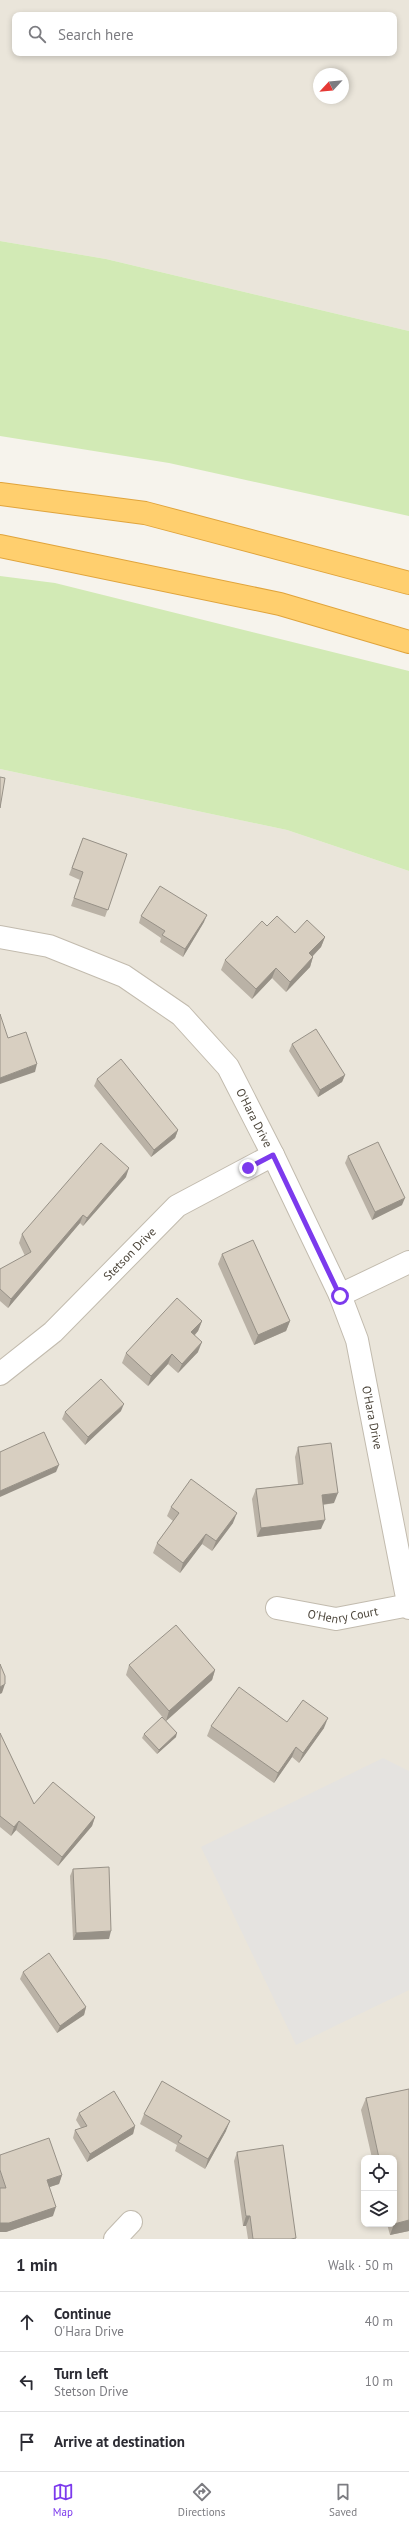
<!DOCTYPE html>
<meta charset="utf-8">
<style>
body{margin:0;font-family:"PT Sans",sans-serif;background:#f2f2f3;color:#2b2b33}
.controls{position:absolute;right:12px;bottom:12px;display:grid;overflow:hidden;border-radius:8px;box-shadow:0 2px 6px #0003}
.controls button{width:36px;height:36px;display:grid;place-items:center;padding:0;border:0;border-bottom:1px solid #e1e1e2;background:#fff;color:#2b2b33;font:20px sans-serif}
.compass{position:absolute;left:313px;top:68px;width:36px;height:36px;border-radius:50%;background:#fff;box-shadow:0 2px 6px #0003;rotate:244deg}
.stop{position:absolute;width:12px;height:12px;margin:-9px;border:3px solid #7c3aed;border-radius:50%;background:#fff}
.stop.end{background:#7c3aed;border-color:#fff;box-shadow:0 1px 4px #0008}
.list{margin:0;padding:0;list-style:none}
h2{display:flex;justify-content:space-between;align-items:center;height:52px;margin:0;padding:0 16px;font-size:17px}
h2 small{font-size:13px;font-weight:400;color:#7c7c81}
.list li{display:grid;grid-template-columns:26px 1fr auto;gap:12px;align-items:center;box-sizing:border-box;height:60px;padding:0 16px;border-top:1px solid #e1e1e2}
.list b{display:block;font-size:15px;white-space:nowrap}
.list p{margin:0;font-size:13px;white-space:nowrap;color:#7c7c81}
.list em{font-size:13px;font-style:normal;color:#7c7c81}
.icon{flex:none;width:22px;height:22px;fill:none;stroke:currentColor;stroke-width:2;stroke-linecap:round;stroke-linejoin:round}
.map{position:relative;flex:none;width:409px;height:2239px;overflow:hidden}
.search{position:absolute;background:#fff;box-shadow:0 2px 6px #0003;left:12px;right:12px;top:12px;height:44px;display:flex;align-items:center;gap:10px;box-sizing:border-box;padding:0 14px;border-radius:8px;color:#7c7c81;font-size:15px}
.sheet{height:232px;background:#fff}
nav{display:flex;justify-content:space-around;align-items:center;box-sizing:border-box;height:56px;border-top:1px solid #e1e1e2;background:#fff;font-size:11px;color:#7c7c81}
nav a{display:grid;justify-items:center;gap:2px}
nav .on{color:#7c3aed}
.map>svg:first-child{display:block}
</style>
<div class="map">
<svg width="409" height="2239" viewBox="0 0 409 2239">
<rect width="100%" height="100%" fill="#f6f3ec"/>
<g fill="#eae5da" fill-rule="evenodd">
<path d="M0,0H409V331L106,259L0,241ZM15,15H394V53H15ZM319,74H343V98H319Z"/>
<path d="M0,769L287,830L409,871V2239H0ZM364,2158H394V2224H364Z"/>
</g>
<g fill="#d2eab5">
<polygon points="0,241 106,259 409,331 409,516 169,463 0,436"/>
<polygon points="0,576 55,583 409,671 409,871 287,830 0,769"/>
</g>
<polygon fill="#e5e3e0" points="383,1758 409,1771 409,1990 296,2045 201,1847"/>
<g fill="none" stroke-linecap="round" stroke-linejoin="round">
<g stroke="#c2bbae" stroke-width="24">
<g id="minor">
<path id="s1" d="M0,937L49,946L124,976L181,1015L228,1067L273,1155L340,1295L357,1340L409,1608"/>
<polyline points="340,1295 409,1262"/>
<path id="s2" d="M0,1374L53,1332L177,1206L273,1155"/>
<path id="s3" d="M277,1608L336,1619L409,1605"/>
<polyline points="115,2239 131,2222"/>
</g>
</g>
<g stroke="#e0a43c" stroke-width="24">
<g id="motorway">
<polyline points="0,494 145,513 409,583"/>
<polyline points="0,546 280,604 409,642"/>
</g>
</g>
<use href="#minor" stroke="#fff" stroke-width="22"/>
<use href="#motorway" stroke="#ffcf6e" stroke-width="22"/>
</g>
<g fill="#bab2a6">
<polygon points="83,838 127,854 105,917 71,906 80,880 69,875"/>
<polygon points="141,916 204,922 183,957 160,942 161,938 139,923"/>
<polygon points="267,926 295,933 325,937 321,947 313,956 310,967 286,992 272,978 252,999 221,970 225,960"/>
<polygon points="292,1044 345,1075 342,1082 318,1097 289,1051"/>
<polygon points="97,1079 178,1130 175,1138 151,1157 94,1086"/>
<polygon points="348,1156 402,1205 372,1220 345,1163"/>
<polygon points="126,1177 83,1226 80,1223 8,1308 0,1301 0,1269 25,1256 19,1243 22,1234"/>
<polygon points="222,1254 290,1321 286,1331 254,1345 218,1264"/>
<polygon points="202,1321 198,1331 195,1335 198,1352 178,1373 168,1364 148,1386 122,1363 126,1353"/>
<polygon points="121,1411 85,1445 62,1419 65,1412"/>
<polygon points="298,1447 334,1503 323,1505 321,1529 257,1537 252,1499 256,1489 298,1484 295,1457"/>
<polygon points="171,1507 233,1523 212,1551 202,1544 180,1573 153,1553 157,1543 173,1521 167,1516"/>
<polygon points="129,1665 215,1670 212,1680 166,1721 126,1675"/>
<polygon points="287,1722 324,1728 299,1763 292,1757 274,1783 207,1736 211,1726"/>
<polygon points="0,1733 34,1804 95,1817 92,1826 58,1866 16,1830 11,1836 0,1827"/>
<polygon points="144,1734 176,1737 157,1754 142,1738"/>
<polygon points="73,1869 109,1939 73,1940 70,1876"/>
<polygon points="23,1972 86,2007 84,2015 57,2033 20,1979"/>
<polygon points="409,2089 409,2231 390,2235 387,2224 394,2224 394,2158 372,2158 361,2110 366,2098"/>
<polygon points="79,2113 135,2126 133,2134 87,2162 73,2138 75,2130 81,2128 76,2120"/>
<polygon points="144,2114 226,2131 205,2169 175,2151 177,2145 140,2124"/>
<polygon points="237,2152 296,2239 248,2239 246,2226 243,2226 234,2161"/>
<polygon points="0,2155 62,2175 59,2184 49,2187 53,2216 6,2232 0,2232"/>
</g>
<g fill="#979187">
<polygon points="207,915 204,922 183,957 185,949"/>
<polygon points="325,937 321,947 306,963 309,953"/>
<polygon points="313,957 310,967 286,992 290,982"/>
<polygon points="276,968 272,978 252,999 256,989"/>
<polygon points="37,1064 35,1072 0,1084 0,1078"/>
<polygon points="345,1075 342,1082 318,1097 320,1090"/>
<polygon points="178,1130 175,1138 151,1157 154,1150"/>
<polygon points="129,1168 126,1177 83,1226 87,1218"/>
<polygon points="405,1198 402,1205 372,1220 375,1212"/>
<polygon points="83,1215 80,1223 8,1308 11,1299"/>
<polygon points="202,1321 198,1331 188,1342 191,1332"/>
<polygon points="290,1321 286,1331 254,1345 258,1335"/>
<polygon points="202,1342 198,1352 178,1373 182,1364"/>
<polygon points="172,1354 168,1364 148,1386 151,1376"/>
<polygon points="124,1404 121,1411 85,1445 88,1437"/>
<polygon points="59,1465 56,1472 0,1497 0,1491"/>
<polygon points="338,1493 334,1503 318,1505 322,1495"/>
<polygon points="237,1513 233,1523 212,1551 216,1541"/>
<polygon points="325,1520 321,1529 257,1537 261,1528"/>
<polygon points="206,1534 202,1544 180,1573 183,1563"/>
<polygon points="215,1670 212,1680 166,1721 169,1711"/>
<polygon points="5,1684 2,1693 0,1694 0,1687"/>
<polygon points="328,1718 324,1728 299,1763 303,1753"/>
<polygon points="177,1733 176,1737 157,1754 159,1750"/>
<polygon points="296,1747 292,1757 274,1783 278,1773"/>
<polygon points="95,1817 92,1826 58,1866 62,1857"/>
<polygon points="19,1821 16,1830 11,1836 14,1827"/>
<polygon points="111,1931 109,1939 73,1940 76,1933"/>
<polygon points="86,2007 84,2015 57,2033 60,2026"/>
<polygon points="230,2121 226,2131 205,2169 208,2159"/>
<polygon points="135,2126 133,2134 87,2162 90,2154"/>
<polygon points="62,2175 59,2184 44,2189 47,2180"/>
<polygon points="56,2207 53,2216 6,2232 0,2232 0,2223"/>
<polygon points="246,2216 250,2216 246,2226 243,2226"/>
<polygon points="409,2220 409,2231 390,2235 394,2224"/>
</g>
<g fill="#d8cfc1" stroke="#979187">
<polygon points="0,777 5,778 0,808"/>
<polygon points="83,838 127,854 108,910 74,898 83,872 72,868"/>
<polygon points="160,886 207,915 185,949 162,935 165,931 141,916"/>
<polygon points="277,916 295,933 307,920 325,937 309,953 313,957 290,982 276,968 256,989 225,960 262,921 267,926"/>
<polygon points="0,1014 8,1038 26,1032 37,1064 0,1078"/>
<polygon points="316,1029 345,1075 320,1090 292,1044"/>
<polygon points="121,1059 178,1130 154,1150 97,1079"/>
<polygon points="378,1142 405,1198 375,1212 348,1156"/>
<polygon points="101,1143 129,1168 87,1218 83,1215 11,1299 0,1289 0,1269 31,1252 22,1234"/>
<polygon points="253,1240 290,1321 258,1335 222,1254"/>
<polygon points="177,1298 202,1321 191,1332 202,1342 182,1364 172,1354 151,1376 126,1353"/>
<polygon points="101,1379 124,1404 88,1437 65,1412"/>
<polygon points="44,1432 59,1465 0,1491 0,1452"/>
<polygon points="331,1443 338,1493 322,1495 325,1520 261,1528 256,1489 303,1484 298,1447"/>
<polygon points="191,1479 237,1513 216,1541 206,1534 183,1563 157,1543 179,1513 171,1507"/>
<polygon points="176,1625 215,1670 169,1711 129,1665"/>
<polygon points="0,1664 5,1676 5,1684 0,1687"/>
<polygon points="239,1687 287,1722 303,1700 328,1718 303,1753 296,1747 278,1773 211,1726"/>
<polygon points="162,1717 177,1733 159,1750 144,1734"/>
<polygon points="0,1733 34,1804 53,1782 95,1817 62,1857 19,1821 14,1827 0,1816"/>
<polygon points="109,1867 111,1931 76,1933 73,1869"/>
<polygon points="49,1953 86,2007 60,2026 23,1972"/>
<polygon points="162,2081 230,2121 208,2159 178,2142 182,2136 144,2114"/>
<polygon points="409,2089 409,2220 394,2224 394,2158 379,2158 366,2098"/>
<polygon points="114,2091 135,2126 90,2154 75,2130 87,2126 79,2113"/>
<polygon points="49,2138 62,2175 47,2180 56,2207 9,2223 0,2223 0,2188 6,2188 0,2170 0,2155"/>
<polygon points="283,2145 296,2238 291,2239 253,2239 250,2216 246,2216 237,2152"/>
</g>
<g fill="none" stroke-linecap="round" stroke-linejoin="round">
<polyline stroke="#7c3aed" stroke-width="5" points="248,1168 273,1155 340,1296"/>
</g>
<g text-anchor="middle" stroke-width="4" stroke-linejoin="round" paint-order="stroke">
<g font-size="12" fill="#4b4439" stroke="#fff">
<text dy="4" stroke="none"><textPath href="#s1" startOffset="327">O'Hara Drive</textPath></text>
<text dy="4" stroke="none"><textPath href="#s2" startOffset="177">Stetson Drive</textPath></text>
<text dy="4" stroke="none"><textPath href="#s1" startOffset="651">O'Hara Drive</textPath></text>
<text dy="4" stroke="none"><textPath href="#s3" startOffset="67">O'Henry Court</textPath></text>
</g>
</g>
</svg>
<div class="controls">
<button><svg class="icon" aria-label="locate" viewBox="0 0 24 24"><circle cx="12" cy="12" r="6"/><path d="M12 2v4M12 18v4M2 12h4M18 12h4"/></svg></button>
<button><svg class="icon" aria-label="layers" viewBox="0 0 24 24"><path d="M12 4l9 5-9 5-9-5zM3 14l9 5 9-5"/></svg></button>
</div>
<svg class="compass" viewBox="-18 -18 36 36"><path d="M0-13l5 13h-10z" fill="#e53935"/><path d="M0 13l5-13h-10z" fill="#7c7c81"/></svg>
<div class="stop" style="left:340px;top:1296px"></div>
<div class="stop end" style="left:248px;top:1168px"></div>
<div class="search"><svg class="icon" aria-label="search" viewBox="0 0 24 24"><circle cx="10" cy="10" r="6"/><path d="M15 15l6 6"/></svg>Search here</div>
</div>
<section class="sheet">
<h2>1 min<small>Walk · 50 m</small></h2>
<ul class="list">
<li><svg class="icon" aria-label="ahead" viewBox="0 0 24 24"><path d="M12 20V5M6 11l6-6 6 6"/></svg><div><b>Continue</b><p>O'Hara Drive</p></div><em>40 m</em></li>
<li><svg class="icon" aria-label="left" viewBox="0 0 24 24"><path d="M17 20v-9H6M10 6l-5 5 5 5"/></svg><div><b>Turn left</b><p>Stetson Drive</p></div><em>10 m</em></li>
<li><svg class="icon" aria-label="arrive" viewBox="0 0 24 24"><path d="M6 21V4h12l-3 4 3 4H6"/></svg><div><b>Arrive at destination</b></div></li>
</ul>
</section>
<nav>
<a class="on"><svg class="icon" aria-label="map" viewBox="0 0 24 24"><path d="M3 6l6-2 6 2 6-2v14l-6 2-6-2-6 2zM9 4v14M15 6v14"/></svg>Map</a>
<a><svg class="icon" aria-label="directions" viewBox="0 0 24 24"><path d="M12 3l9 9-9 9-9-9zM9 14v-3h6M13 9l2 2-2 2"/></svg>Directions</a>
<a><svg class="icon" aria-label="saved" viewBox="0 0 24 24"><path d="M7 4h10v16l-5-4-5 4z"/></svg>Saved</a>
</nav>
